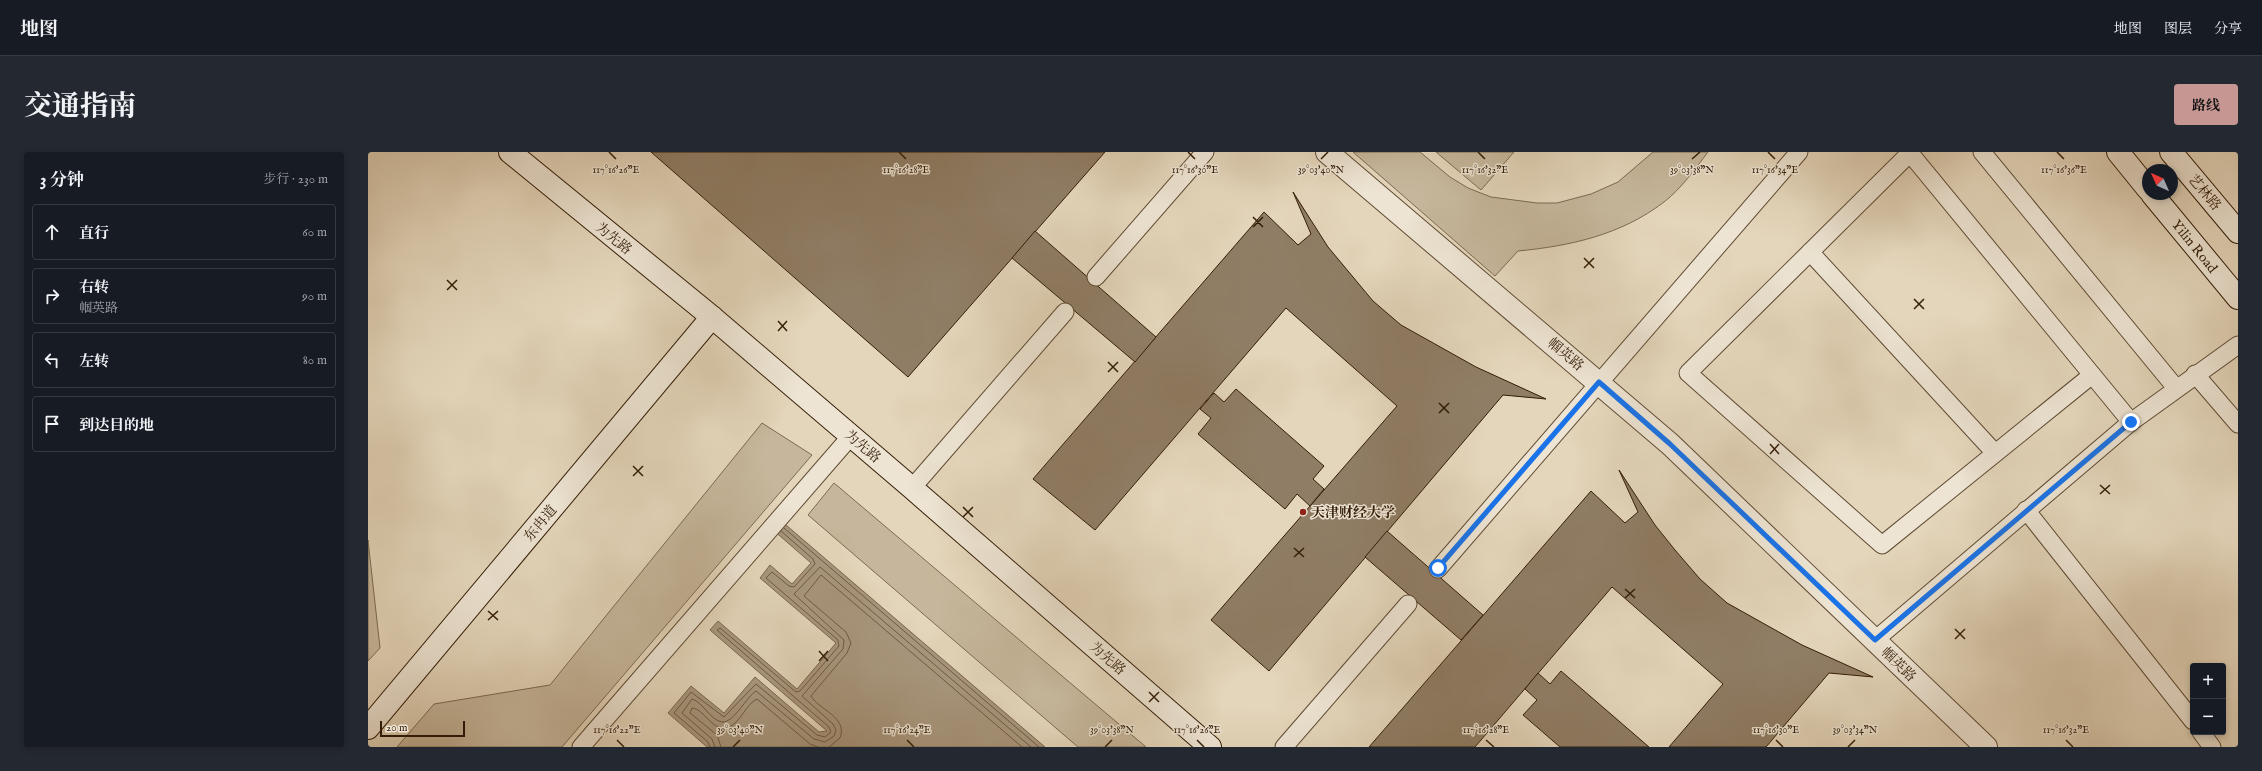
<!DOCTYPE html>
<html lang="zh">
<meta charset="utf-8">
<style>
body{margin:0;font-family:"IM FELL English","Noto Serif SC",serif;background:#242831;color:#f1f3f6}
.controls{position:absolute;right:12px;bottom:12px;display:grid;overflow:hidden;border-radius:4px;box-shadow:0 2px 6px #0003}
.controls button{width:36px;height:36px;display:grid;place-items:center;padding:0;border:0;border-bottom:1px solid #363941;background:#171b24;color:#f1f3f6;font:20px sans-serif}
.compass{position:absolute;left:1774px;top:12px;width:36px;height:36px;border-radius:50%;background:#171b24;box-shadow:0 2px 6px #0003;rotate:315deg}
.scale{position:absolute;left:12px;bottom:10px;width:85px;box-sizing:border-box;padding-left:4px;border:2px solid #331d07;border-top:0;font-size:11px;line-height:14px;white-space:nowrap;color:#331d07;-webkit-text-stroke:3px #ede4d3;paint-order:stroke}
.stop{position:absolute;width:12px;height:12px;margin:-9px;border:3px solid #1a73e8;border-radius:50%;background:#fff}
.stop.end{background:#1a73e8;border-color:#fff;box-shadow:0 1px 4px #0008}
.list{margin:0;padding:0;list-style:none}
h2{display:flex;justify-content:space-between;align-items:center;height:52px;margin:0;padding:0 16px;font-size:17px}
h2 small{font-size:13px;font-weight:400;color:#9ea1a6}
.list li{display:grid;grid-template-columns:26px 1fr auto;gap:12px;align-items:center;box-sizing:border-box;height:56px;margin:0 8px 8px;padding:0 8px;border:1px solid #363941;border-radius:4px}
.list b{display:block;font-size:15px;white-space:nowrap}
.list p{margin:0;font-size:13px;white-space:nowrap;color:#9ea1a6}
.list em{font-size:13px;font-style:normal;color:#9ea1a6}
.icon{flex:none;width:22px;height:22px;fill:none;stroke:currentColor;stroke-width:2;stroke-linecap:round;stroke-linejoin:round}
.map{position:relative;flex:none;width:1870px;height:595px;overflow:hidden;border-radius:4px}
header{display:flex;align-items:center;gap:24px;box-sizing:border-box;height:56px;padding:0 20px;background:#171b24;border-bottom:1px solid #363941}
header strong{font-size:19px}
nav{display:flex;gap:22px;margin-inline-start:auto;font-size:14px}
.intro{display:flex;align-items:center;justify-content:space-between;box-sizing:border-box;height:96px;padding:0 24px}
h1{margin:0;font-size:28px}
.button{padding:10px 18px;border-radius:4px;background:#c59692;color:#111;font-size:14px;font-weight:700}
main{display:flex;gap:24px;padding:0 24px}
aside{flex:1;background:#171b24;border-radius:4px;box-shadow:0 2px 6px #0003}
.map>svg:first-child{display:block}
</style>
<header>
<strong>地图</strong>
<nav><a>地图</a><a>图层</a><a>分享</a></nav>
</header>
<div class="intro"><h1>交通指南</h1><a class="button">路线</a></div>
<main>
<aside>
<h2>3 分钟<small>步行 · 230 m</small></h2>
<ul class="list">
<li><svg class="icon" aria-label="ahead" viewBox="0 0 24 24"><path d="M12 20V5M6 11l6-6 6 6"/></svg><div><b>直行</b></div><em>60 m</em></li>
<li><svg class="icon" aria-label="right" viewBox="0 0 24 24"><path d="M7 20v-9h11M14 6l5 5-5 5"/></svg><div><b>右转</b><p>帼英路</p></div><em>90 m</em></li>
<li><svg class="icon" aria-label="left" viewBox="0 0 24 24"><path d="M17 20v-9H6M10 6l-5 5 5 5"/></svg><div><b>左转</b></div><em>80 m</em></li>
<li><svg class="icon" aria-label="arrive" viewBox="0 0 24 24"><path d="M6 21V4h12l-3 4 3 4H6"/></svg><div><b>到达目的地</b></div></li>
</ul>
</aside>
<div class="map">
<svg width="1870" height="595" viewBox="0 0 1870 595">
<rect width="100%" height="100%" fill="#e4d6bb"/>
<filter id="stains"><feTurbulence type="fractalNoise" baseFrequency=".005" numOctaves="4"/><feColorMatrix values="0 0 0 0 .2 0 0 0 0 .09 0 0 0 0 .02 0 0 0 .5 -.17"/></filter>
<radialGradient id="worn" r=".72"><stop offset=".6" stop-color="#630" stop-opacity="0"/><stop offset="1" stop-color="#630" stop-opacity=".3"/></radialGradient>
<g fill="#c6b79c" stroke="#7c6a52">
<path d="M985,0H1052L1082,25L1100,36L1123,45L1169,51H1189L1223,42L1250,30L1285,0H1340C1327,17 1313,37 1296,50C1253,83 1202,94 1150,99L1127,124Z"/>
<polygon points="1068,0 1146,0 1113,38"/>
<polygon points="394,271 444,303 194,595 29,595 66,552 182,533"/>
<polygon points="466,331 778,595 710,595 440,363"/>
<polygon points="0,388 12,496 0,509"/>
</g>
<polygon fill="#a8977e" stroke="#79664e" points="411,367 677,595 339,595 300,561 323,534 356,561 387,525 451,580 459,579 342,478 350,469 429,537 468,491 392,426 402,413 424,432 443,411 404,377"/>
<g fill="none" stroke-linecap="round" stroke-linejoin="round">
<g stroke="#6e5a42" stroke-width="1">
<polyline points="416,376 671,595"/>
<polyline points="342,595 340,590 306,561 323,540 356,565 388,532 449,583 457,585 463,580 461,575 349,478 352,476 428,540 432,539 471,494 470,488 398,426 404,420 421,434 426,435 447,412 445,407 413,379"/>
<path d="M347,595L344,587L314,561L324,547C335,550 342,568 354,570C366,571 379,544 388,539L446,587L457,590L466,584L468,578L465,572L434,544L475,497L476,488L426,442L452,415L663,595"/>
<path d="M353,595L349,583L322,561L324,556C337,557 344,581 361,575C373,570 378,552 389,547L442,592L450,595"/>
<path d="M461,595L472,586C480,565 451,558 443,544L479,501L483,491L478,480L436,444L453,423L654,595"/>
</g>
</g>
<g fill="#8f7d65" stroke="#331d07">
<polygon points="283,0 737,0 540,225"/>
<polygon points="925,40 960,95 1005,149 1033,173 1108,215 1178,247 1135,243 901,519 843,468 1029,254 918,156 727,378 665,327 896,60 930,93 943,82"/>
<polygon points="667,79 788,185 767,210 644,106"/>
<polygon points="868,237 956,314 945,327 956,337 942,354 929,342 917,357 830,282 843,266 832,257 846,241 856,250"/>
<polygon points="1251,318 1287,373 1307,398 1332,427 1359,451 1434,493 1505,525 1461,521 1398,595 1301,595 1355,532 1244,435 1107,595 1001,595 1223,339 1257,371 1270,360"/>
<polygon points="1019,379 1115,463 1093,488 997,405"/>
<polygon points="1193,519 1281,595 1192,595 1155,563 1169,548 1157,537 1170,521 1182,532"/>
</g>
<g fill="none" stroke-linecap="round" stroke-linejoin="round">
<g stroke="#5f4b34" stroke-width="19">
<g id="lane">
<polyline points="1541,0 1763,270 1870,193"/>
<polyline points="1614,0 1808,236"/>
<polyline points="1542,1 1320,221 1514,393 1724,223"/>
<polyline points="1442,100 1627,301"/>
<polyline points="728,125 837,0"/>
<polyline points="1827,222 1870,272"/>
<polyline points="544,336 697,160"/>
<polyline points="1658,358 1825,569"/>
<polyline points="1070,417 1431,0"/>
<polyline points="1507,488 1763,270"/>
<polyline points="1833,580 1844,595"/>
<polyline points="213,595 483,284"/>
<polyline points="916,595 1040,452"/>
</g>
</g>
<g stroke="#5f4b34" stroke-width="24">
<polyline id="street" points="959,0 1302,292 1618,595"/>
</g>
<g stroke="#331d07" stroke-width="24">
<g id="secondary">
<polyline points="142,0 344,165 544,336 842,595"/>
<polyline points="1750,0 1780,37"/>
<polyline points="1803,0 1870,80"/>
<polyline points="1784,42 1870,146"/>
<polyline points="0,576 344,165"/>
</g>
</g>
<use href="#lane" stroke="#ede4d3" stroke-width="17"/>
<use href="#street" stroke="#ede4d3" stroke-width="22"/>
<use href="#secondary" stroke="#ede4d3" stroke-width="22"/>
</g>
<g fill="none" stroke-linecap="round" stroke-linejoin="round">
<polyline stroke="#1a73e8" stroke-width="5" points="1070,416 1231,230 1302,292 1507,488 1763,270"/>
</g>
<path fill="none" stroke="#331d07" stroke-width="1.5" d="M241,0L248,7M531,0L538,7M820,0L827,7M1110,0L1117,7M1400,0L1407,7M1689,0L1696,7M953,7L960,0M1324,7L1332,0M885,65L895,75M885,75L895,65M1216,106L1226,116M1216,116L1226,106M79,128L89,138M79,138L89,128M1546,147L1556,157M1546,157L1556,147M410,169L419,179M410,179L419,169M740,210L750,220M740,220L750,210M1071,251L1081,261M1071,261L1081,251M1402,292L1411,302M1402,302L1411,292M265,314L275,324M265,324L275,314M1732,333L1742,342M1732,342L1742,333M595,355L605,365M595,365L605,355M926,396L936,405M926,405L936,396M1257,437L1267,446M1257,446L1267,437M120,459L130,468M120,468L130,459M1587,477L1597,487M1587,487L1597,477M451,499L460,509M451,509L460,499M781,540L791,550M781,550L791,540M249,588L256,595M539,588L546,595M829,588L836,595M1118,588L1126,595M1408,588L1415,595M1698,588L1705,595M365,595L372,588M737,595L744,588M1480,595L1487,588"/>
<circle fill="#8f2418" stroke="#ede4d3" stroke-width="1.5" cx="935" cy="360" r="4"/>
<g text-anchor="middle" stroke-width="3" stroke-linejoin="round" paint-order="stroke">
<g font-size="14" fill="#331d07" stroke="#ede4d3">
<text transform="translate(1837 40) rotate(50)" y="5">艺林路</text>
<text transform="translate(246 86) rotate(39)" y="5">为先路</text>
<text transform="translate(1827 94) rotate(51)" y="5">Yilin Road</text>
<text transform="translate(1198 202) rotate(40)" y="5">帼英路</text>
<text transform="translate(495 294) rotate(40)" y="5">为先路</text>
<text transform="translate(172 371) rotate(-50)" y="5">东冉道</text>
<text transform="translate(740 506) rotate(41)" y="5">为先路</text>
<text transform="translate(1531 512) rotate(44)" y="5">帼英路</text>
</g>
<g font-size="14" font-weight="bold" fill="#331d07" stroke="#ede4d3" text-anchor="start">
<text x="943" y="365">天津财经大学</text>
</g>
</g>
<g font-size="10" text-anchor="middle" fill="#331d07" stroke="#ede4d3" stroke-width="3" stroke-linejoin="round" paint-order="stroke">
<text x="248" y="21">117°16'26"E</text>
<text x="827" y="21">117°16'30"E</text>
<text x="1117" y="21">117°16'32"E</text>
<text x="1407" y="21">117°16'34"E</text>
<text x="538" y="21">117°16'28"E</text>
<text x="953" y="21">39°03'40"N</text>
<text x="1324" y="21">39°03'38"N</text>
<text x="1696" y="21">117°16'36"E</text>
<text x="372" y="581">39°03'40"N</text>
<text x="744" y="581">39°03'38"N</text>
<text x="1487" y="581">39°03'34"N</text>
<text x="249" y="581">117°16'22"E</text>
<text x="539" y="581">117°16'24"E</text>
<text x="829" y="581">117°16'26"E</text>
<text x="1118" y="581">117°16'28"E</text>
<text x="1408" y="581">117°16'30"E</text>
<text x="1698" y="581">117°16'32"E</text>
</g>
<rect width="100%" height="100%" filter="url(#stains)"/>
<rect width="100%" height="100%" fill="url(#worn)"/>
</svg>
<div class="controls">
<button>+</button>
<button>−</button>
</div>
<svg class="compass" viewBox="-18 -18 36 36"><path d="M0-13l5 13h-10z" fill="#e53935"/><path d="M0 13l5-13h-10z" fill="#9ea1a6"/></svg>
<div class="scale">20 m</div>
<div class="stop" style="left:1070px;top:416px"></div>
<div class="stop end" style="left:1763px;top:270px"></div>
</div>
</main>
